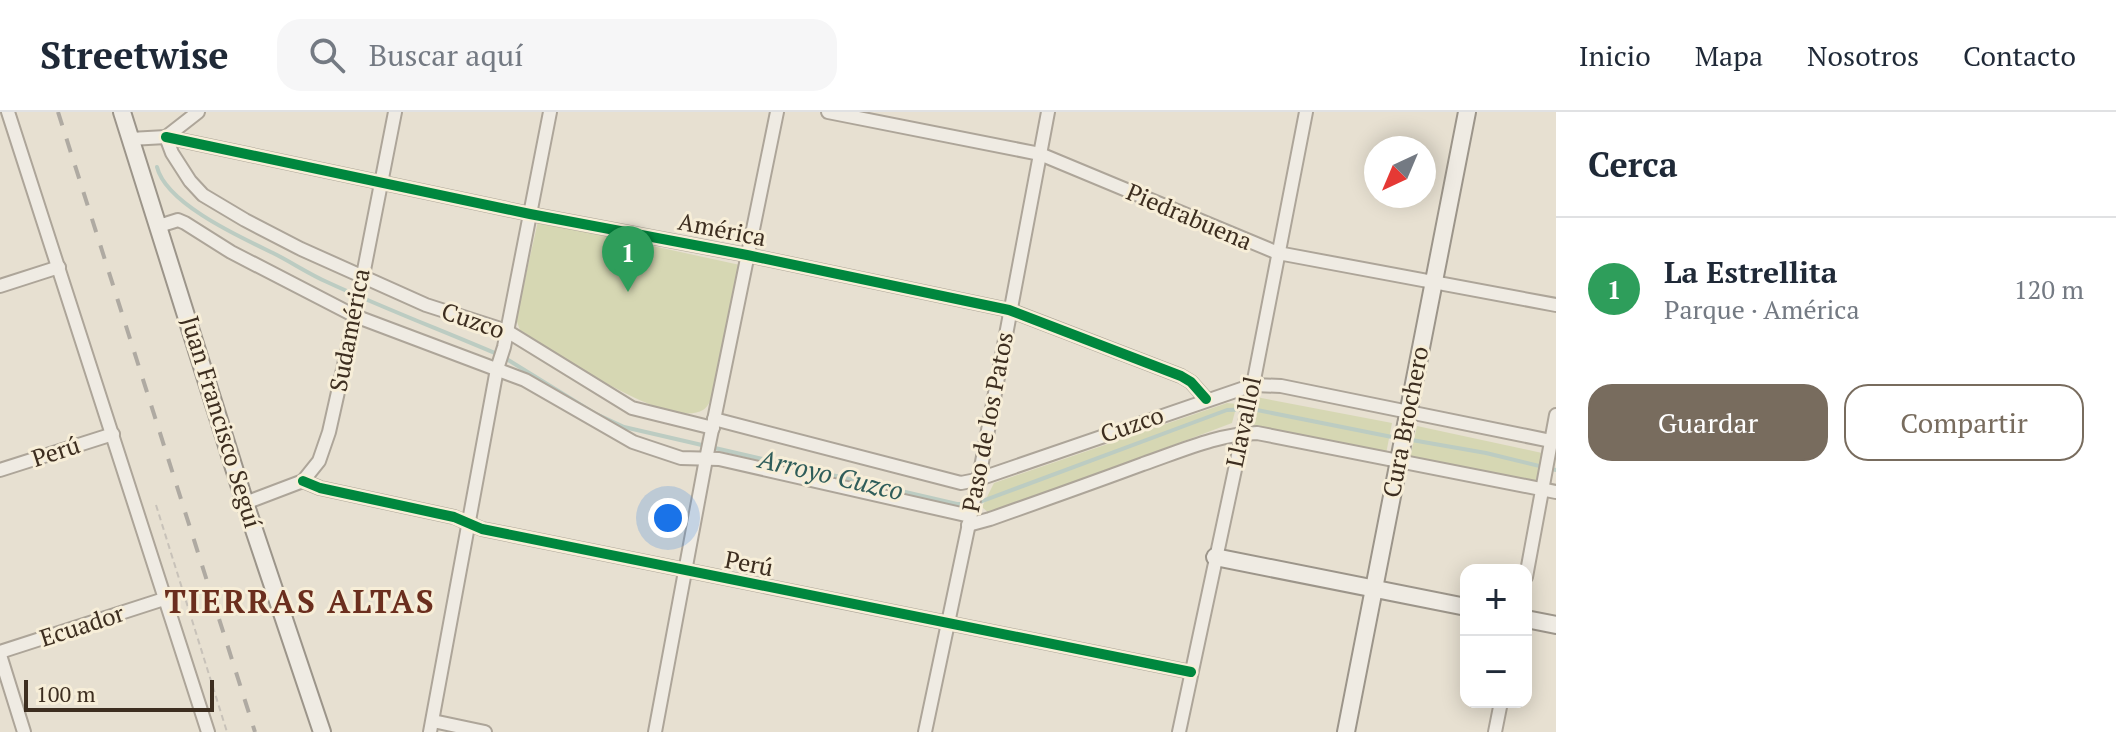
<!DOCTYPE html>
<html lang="es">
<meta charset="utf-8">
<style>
body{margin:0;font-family:"PT Serif",serif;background:#f6f6f7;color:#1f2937}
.controls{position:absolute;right:24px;bottom:24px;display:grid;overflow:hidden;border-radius:16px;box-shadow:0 4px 20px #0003}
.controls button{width:72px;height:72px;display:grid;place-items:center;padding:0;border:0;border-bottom:2px solid #e0e1e3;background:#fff;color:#1f2937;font:40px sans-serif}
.compass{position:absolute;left:1364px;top:24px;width:72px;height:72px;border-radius:50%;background:#fff;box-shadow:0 4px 20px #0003;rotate:224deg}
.scale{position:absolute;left:24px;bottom:20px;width:190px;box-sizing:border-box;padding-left:8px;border:4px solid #3d2e20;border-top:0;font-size:22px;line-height:28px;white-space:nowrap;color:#3d2e20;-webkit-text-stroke:6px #f7eed8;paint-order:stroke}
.you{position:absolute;left:668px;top:406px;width:28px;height:28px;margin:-20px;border:6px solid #fff;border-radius:50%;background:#1a73e8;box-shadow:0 0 0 12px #1a73e833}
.badge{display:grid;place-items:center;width:52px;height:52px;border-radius:50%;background:#786c5e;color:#fff;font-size:26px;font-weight:700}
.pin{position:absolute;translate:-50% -66px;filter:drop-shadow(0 2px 4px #0008)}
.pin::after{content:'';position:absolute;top:42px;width:28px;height:24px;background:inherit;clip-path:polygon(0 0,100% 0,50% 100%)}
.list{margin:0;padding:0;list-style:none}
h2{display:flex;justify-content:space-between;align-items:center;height:104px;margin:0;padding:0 32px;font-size:34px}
h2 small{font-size:26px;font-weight:400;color:#747a83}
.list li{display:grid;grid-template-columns:52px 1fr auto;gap:24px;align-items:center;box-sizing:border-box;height:144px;padding:0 32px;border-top:2px solid #e0e1e3}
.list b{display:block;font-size:30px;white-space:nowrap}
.list p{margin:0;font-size:26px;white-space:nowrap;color:#747a83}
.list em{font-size:26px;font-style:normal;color:#747a83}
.actions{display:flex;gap:16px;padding:24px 32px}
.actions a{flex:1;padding:18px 0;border:2px solid #786c5e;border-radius:24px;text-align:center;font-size:28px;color:#786c5e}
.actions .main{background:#786c5e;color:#fff}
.icon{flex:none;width:44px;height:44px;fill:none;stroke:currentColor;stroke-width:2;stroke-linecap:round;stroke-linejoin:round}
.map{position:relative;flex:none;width:1556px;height:620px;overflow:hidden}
header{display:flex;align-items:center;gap:48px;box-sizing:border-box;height:112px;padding:0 40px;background:#fff;border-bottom:2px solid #e0e1e3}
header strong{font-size:38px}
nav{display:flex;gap:44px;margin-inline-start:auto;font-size:28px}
.search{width:560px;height:72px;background:#f6f6f7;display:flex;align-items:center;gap:20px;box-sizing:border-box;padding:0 28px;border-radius:24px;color:#747a83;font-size:30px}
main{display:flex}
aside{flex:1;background:#fff}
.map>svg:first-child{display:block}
</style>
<header>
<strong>Streetwise</strong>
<div class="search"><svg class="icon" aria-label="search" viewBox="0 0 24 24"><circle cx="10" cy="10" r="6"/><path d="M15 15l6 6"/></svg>Buscar aquí</div>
<nav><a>Inicio</a><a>Mapa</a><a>Nosotros</a><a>Contacto</a></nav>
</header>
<main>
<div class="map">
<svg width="1556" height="620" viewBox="0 0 1556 620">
<rect width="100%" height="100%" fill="#e7e0d1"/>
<g fill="#d6d7b3">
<path d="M538,109L740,153L713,283C710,289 708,295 703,298C668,319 552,238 520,218L516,207Z"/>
<polygon points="1256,285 1392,311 1386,342 1252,314"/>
<polygon points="1227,291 1237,292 1232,311 990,402 982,395 994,371"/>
<polygon points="1417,314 1542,341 1536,371 1410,346"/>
</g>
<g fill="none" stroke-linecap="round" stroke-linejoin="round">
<g stroke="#bcccc2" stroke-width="4">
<path d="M157,55C166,92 242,126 273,141C291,150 309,162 327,170C383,196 441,218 497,242"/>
<polyline points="505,246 594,301 624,315 957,392 969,392"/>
<polyline points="1406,327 1486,341 1556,358"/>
<polyline points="977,391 1227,298 1252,297 1397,326"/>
</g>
<g stroke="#ada599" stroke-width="16">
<g id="street">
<polyline points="8,0 208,620"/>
<polyline points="828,0 1040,42 1278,141 1556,193"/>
<polyline points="166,25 530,102 747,143 1009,198 1181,264 1191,270 1206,287"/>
<polyline points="166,25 172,41 190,69 203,83 245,108 301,137 426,193 507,219 632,296 713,316"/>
<polyline points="130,27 166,25 198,0"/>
<polyline points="159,114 178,108 185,111 231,140 355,204 525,268 633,330 681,346 719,347 970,404"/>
<polyline points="0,174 59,155"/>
<polyline points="714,307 961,371 976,368 1253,273 1281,274 1556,330"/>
<polyline points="0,358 113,322"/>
<polyline points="303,369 320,376 454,405 482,417 1191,560"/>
<polyline points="245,391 303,369 319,349 329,320 355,204 395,0"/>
<path d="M968,413L990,407C1041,389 1092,371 1143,352C1181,339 1218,322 1257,321L1556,380"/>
<polyline points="1526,465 1556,303"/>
<polyline points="0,540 164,487"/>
<polyline points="0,543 24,620"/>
<polyline points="433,609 485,620"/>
<polyline points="430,620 497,257 504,235 550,0"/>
<polyline points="655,620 706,347 777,0"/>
<polyline points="925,620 982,350 1048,0"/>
<polyline points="1179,620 1253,273 1306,0"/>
<polyline points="1495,620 1501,590"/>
</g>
</g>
<g stroke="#9c958a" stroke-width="20">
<g id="secondary">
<polyline points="122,0 245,391 322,620"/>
<polyline points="1215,445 1466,495"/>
<polyline points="1526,507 1556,513"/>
<polyline points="1346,620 1467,0"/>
</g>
</g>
<polyline stroke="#c8c2b9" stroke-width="2" stroke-dasharray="6 4" stroke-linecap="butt" points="156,393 227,620"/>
<use href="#street" stroke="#efebe3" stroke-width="12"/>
<use href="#secondary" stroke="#efebe3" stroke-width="16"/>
<polyline stroke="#afaaa2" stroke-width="4" stroke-dasharray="14 14" stroke-linecap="butt" points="58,0 255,620"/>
<g stroke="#f7eed8" stroke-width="15">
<g id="cycleway">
<polyline points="166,25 530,102 747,143 1009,198 1181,264 1191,270 1206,287"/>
<polyline points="303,369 320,376 454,405 482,417 1191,560"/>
</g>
</g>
<use href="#cycleway" stroke="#00873e" stroke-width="10"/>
</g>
<g text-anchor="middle" stroke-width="6" stroke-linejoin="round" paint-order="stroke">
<g font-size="24" fill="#3d2e20" stroke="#f7eed8">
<text transform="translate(1189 105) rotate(23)" y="8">Piedrabuena</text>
<text transform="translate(722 118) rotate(11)" y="8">América</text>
<text transform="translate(473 209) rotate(19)" y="8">Cuzco</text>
<text transform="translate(350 218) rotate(-79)" y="8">Sudamérica</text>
<text transform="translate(221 310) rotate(73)" y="8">Juan Francisco Seguí</text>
<text transform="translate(988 310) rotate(-79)" y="8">Paso de los Patos</text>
<text transform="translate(1244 310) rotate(-78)" y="8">Llavallol</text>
<text transform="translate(1406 310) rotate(-79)" y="8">Cura Brochero</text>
<text transform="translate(1132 313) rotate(-19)" y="8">Cuzco</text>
<text transform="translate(56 340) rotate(-18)" y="8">Perú</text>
<text transform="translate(749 452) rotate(11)" y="8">Perú</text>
<text transform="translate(82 514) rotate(-18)" y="8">Ecuador</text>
</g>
<g font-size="26" font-style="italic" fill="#2f5d5a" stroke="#f7eed8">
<text transform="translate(831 363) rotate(13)" y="9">Arroyo Cuzco</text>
</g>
<g font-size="32" font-weight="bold" letter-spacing="2" fill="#6b2e1e" stroke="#f7eed8">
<text x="300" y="501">TIERRAS ALTAS</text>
</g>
</g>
</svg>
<div class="controls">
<button>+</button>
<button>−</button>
</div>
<svg class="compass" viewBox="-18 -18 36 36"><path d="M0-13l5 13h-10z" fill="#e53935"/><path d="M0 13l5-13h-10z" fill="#747a83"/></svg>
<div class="scale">100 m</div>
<div class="you"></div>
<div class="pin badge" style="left:628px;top:180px;background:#2e9e5b">1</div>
</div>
<aside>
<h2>Cerca<small></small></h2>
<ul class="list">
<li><span class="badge" style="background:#2e9e5b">1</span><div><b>La Estrellita</b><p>Parque · América</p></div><em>120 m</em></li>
</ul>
<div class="actions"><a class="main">Guardar</a><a>Compartir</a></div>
</aside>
</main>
